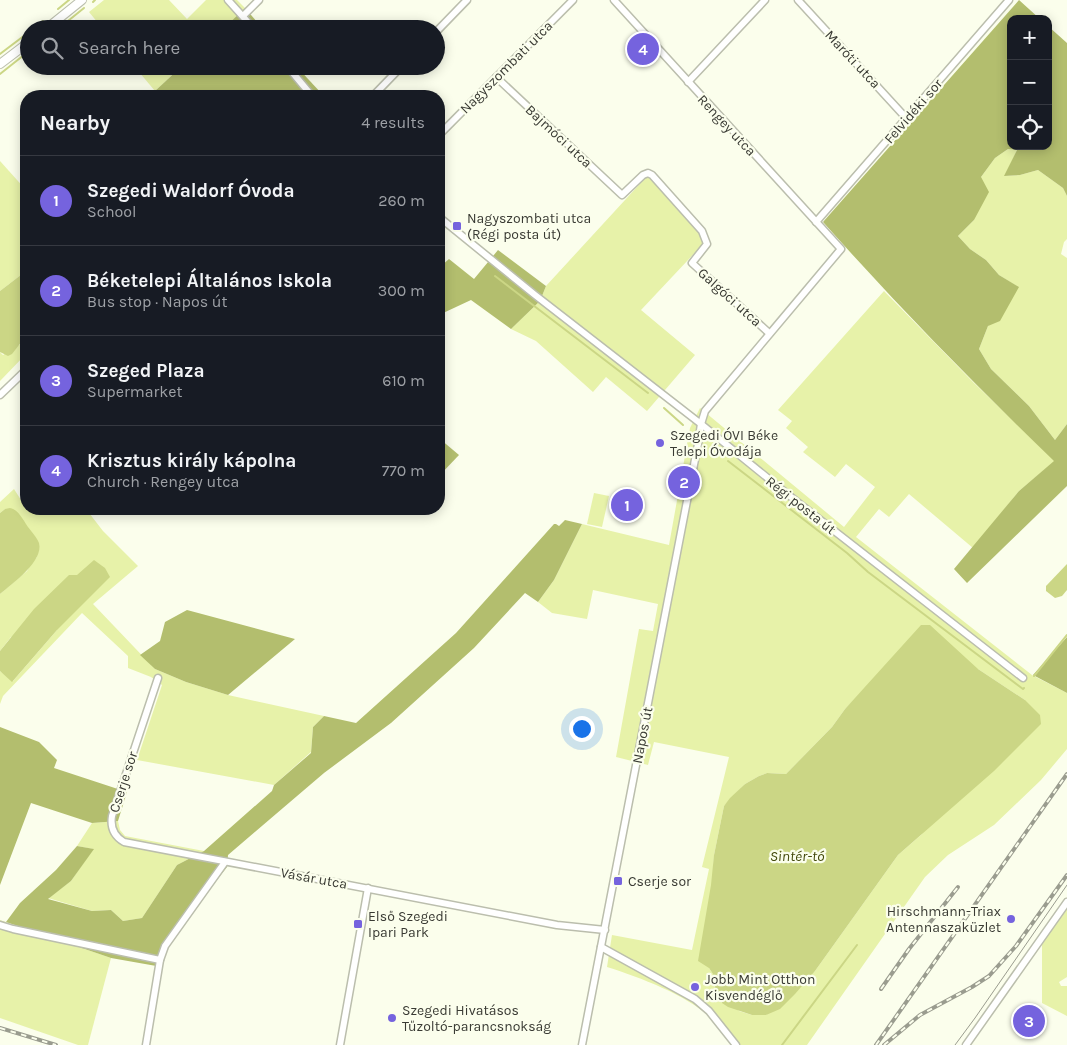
<!DOCTYPE html>
<meta charset="utf-8">
<style>
body{margin:0;font-family:Karla,sans-serif;background:#20242c;color:#f1f3f6}
.controls{position:absolute;right:15px;top:15px;display:grid;overflow:hidden;border-radius:10px;box-shadow:0 2px 12px #0003}
.controls button{width:45px;height:45px;display:grid;place-items:center;padding:0;border:0;border-bottom:1px solid #363941;background:#171b24;color:#f1f3f6;font:25px sans-serif}
.you{position:absolute;left:581px;top:728px;width:18px;height:18px;margin:-12px;border:4px solid #fff;border-radius:50%;background:#1a73e8;box-shadow:0 0 0 8px #1a73e833}
.badge{display:grid;place-items:center;width:32px;height:32px;border-radius:50%;background:#7563de;color:#fff;font-size:16px;font-weight:700}
.pin{position:absolute;translate:-50% -50%;border:2px solid #fff;box-shadow:0 1px 5px #0006}
.list{margin:0;padding:0;list-style:none}
h2{display:flex;justify-content:space-between;align-items:center;height:65px;margin:0;padding:0 20px;font-size:21px}
h2 small{font-size:16px;font-weight:400;color:#9ea1a6}
.list li{display:grid;grid-template-columns:32px 1fr auto;gap:15px;align-items:center;box-sizing:border-box;height:90px;padding:0 20px;border-top:1px solid #363941}
.list b{display:block;font-size:19px;white-space:nowrap}
.list p{margin:0;font-size:16px;white-space:nowrap;color:#9ea1a6}
.list em{font-size:16px;font-style:normal;color:#9ea1a6}
.icon{flex:none;width:28px;height:28px;fill:none;stroke:currentColor;stroke-width:2;stroke-linecap:round;stroke-linejoin:round}
.map{position:relative;flex:none;width:1067px;height:1045px;overflow:hidden}
.search{position:absolute;background:#171b24;box-shadow:0 2px 12px #0003;left:20px;top:20px;width:425px;height:55px;display:flex;align-items:center;gap:12px;box-sizing:border-box;padding:0 18px;border-radius:28px;color:#9ea1a6;font-size:19px}
.panel{position:absolute;background:#171b24;box-shadow:0 2px 12px #0003;left:20px;top:90px;width:425px;height:425px;border-radius:20px}
.map>svg:first-child{display:block}
</style>
<div class="map">
<svg width="1067" height="1045" viewBox="0 0 1067 1045">
<rect width="100%" height="100%" fill="#fbfeec"/>
<g fill="#e7f2a9" fill-rule="evenodd">
<polygon points="104,0 169,0 187,19 206,0 237,0 245,8 223,29 103,29 89,12"/>
<polygon points="134,66 182,66 155,91"/>
<polygon points="1008,149 1017,150 1005,176 1020,175 1038,170 1063,188 1067,196 1067,239 1064,242 1061,254 1067,258 1067,424 1055,440 1029,406 991,369 979,349 988,326 1018,287 999,275 986,260 970,249 958,236 974,220 981,177 995,158"/>
<polygon points="0,161 26,190 26,271 0,291"/>
<polygon points="648,175 700,231 704,243 641,310 695,355 647,411 606,377 593,392 536,341 511,329 540,301 546,286"/>
<path d="M884,291L974,383L1055,461L1019,491L973,548L909,494L889,517L879,509L856,537L1032,675L1067,693V749L1041,780L994,825L948,855L925,877L807,1045H733C726,1036 720,1025 711,1018C685,994 641,978 607,967L612,935L692,950L709,869L702,867L729,757L654,742L648,765L616,757L639,629L653,631L658,604L593,590L587,619L552,613L538,602L554,580L582,524L669,545L690,428L700,408L844,527L875,487L846,464L835,477L803,452L808,447L786,428L792,421L778,410ZM978,669L1025,700L921,835L898,855L815,971L766,1015H752L739,1011L709,968L714,855L724,806L745,784L759,776L767,773L786,774L832,727L845,709L870,683Z"/>
<polygon points="26,336 26,354 0,381 0,352 3,355 22,343"/>
<polygon points="14,489 28,511 31,509 86,509 103,531 138,566 93,604 155,669 186,682 228,695 324,716 313,727 311,752 274,785 137,760 162,685 151,677 128,668 128,656 82,613 3,696 0,704 0,671 13,681 57,630 11,637 0,651 0,594 27,571 32,562 37,557 5,509 0,513 0,502"/>
<polygon points="594,493 609,496 602,527 587,524"/>
<polygon points="118,821 120,830 125,836 204,851 177,865 142,918 123,921 111,910 92,911 48,898 71,881 93,849 77,846 92,823"/>
<polygon points="1067,905 1067,977 1059,982 1061,986 1067,986 1067,1016 1042,1003 1042,944"/>
<polygon points="0,920 111,958 88,1045 78,1045 0,1018"/>
</g>
<g fill="#b3be6e">
<path d="M1019,0L1040,19H1011V146H1048V26L1067,43V196L1063,188L1038,170L1020,175L1004,176L1017,150L1008,149L995,158L981,177L989,192L974,220L958,236L970,249L986,260L999,275L1019,287L1000,321L988,326L979,349L991,369L1029,406L1055,440L1067,424V486L967,583L954,569L1019,491L1054,461C974,384 897,305 823,222Z"/>
<polygon points="245,8 263,29 223,29"/>
<polygon points="182,66 296,66 322,94 319,96 159,96 155,91"/>
<polygon points="498,250 546,286 540,301 511,329 471,300 441,314 439,313 439,264 441,266 449,259 474,279"/>
<polygon points="440,439 459,455 439,476 439,440"/>
<polygon points="565,520 582,524 554,580 538,602 525,593 474,648 391,723 324,773 228,855 227,867 182,924 166,951 162,967 111,958 6,922 20,903 56,870 77,846 94,849 71,881 48,899 92,911 111,910 123,921 142,918 177,865 204,851 272,791 274,785 311,753 313,727 324,716 356,723 456,633 554,524 556,524 559,526"/>
<polygon points="187,610 295,639 228,695 186,682 155,669 140,655 160,641 165,622"/>
<polygon points="1067,637 1067,693 1033,675"/>
<polygon points="0,727 39,742 57,760 54,768 127,792 118,821 92,823 31,803 0,885"/>
</g>
<g fill="#cbd685">
<polygon points="26,271 26,336 12,354 8,356 0,352 0,291"/>
<path d="M10,508C19,510 23,520 28,527C32,532 37,538 39,543C44,561 12,584 0,594V513L5,509Z"/>
<polygon points="94,560 105,568 110,577 57,630 12,682 0,671 0,651 34,609 69,575 77,575"/>
<polygon points="1067,564 1067,590 1062,596 1055,598 1046,591 1046,586"/>
<polygon points="921,625 930,625 978,669 1025,700 1040,715 1041,724 994,771 898,855 815,971 795,994 780,1009 766,1015 752,1015 728,1007 722,1003 715,988 715,977 709,968 698,961 711,885 714,855 724,806 730,798 745,784 759,776 767,773 786,774 832,727 845,709"/>
</g>
<g fill="none" stroke-linecap="round" stroke-linejoin="round">
<g stroke="#cbd685" stroke-width="2">
<polyline points="93,2 95,0"/>
<polyline points="58,9 69,0"/>
<polyline points="33,29 43,21"/>
<polyline points="58,29 84,8"/>
<polyline points="0,54 29,32"/>
<polyline points="0,74 29,51"/>
<polyline points="495,276 648,393"/>
<polyline points="664,408 683,425"/>
<polyline points="728,461 847,553 868,572 1023,689 1024,688"/>
<polyline points="1034,676 1067,635"/>
<polyline points="782,1045 857,945"/>
</g>
<g stroke="#bbbead" stroke-width="9">
<g id="minor">
<polyline points="228,0 254,29"/>
<polyline points="798,0 907,119"/>
<polyline points="243,16 259,0"/>
<polyline points="436,32 467,0"/>
<polyline points="287,66 312,96"/>
<polyline points="496,77 622,195 643,175 648,173 652,175 702,231 707,244 692,263 769,333"/>
<polyline points="688,82 765,0"/>
<polyline points="373,96 402,66"/>
<polyline points="439,135 573,0"/>
<polyline points="439,217 535,295 701,424 796,501 1023,678"/>
<polyline points="816,222 1009,0"/>
<polyline points="0,395 26,370"/>
<path d="M158,678L112,816C110,828 114,836 124,842L557,925L605,930"/>
<polyline points="0,925 13,929 160,960"/>
<polyline points="601,947 695,999 709,1011 736,1045"/>
<polyline points="146,1045 160,960 165,946 225,862"/>
<polyline points="340,1045 368,888"/>
<polyline points="582,1045 698,444 701,424 705,411 841,249 614,0"/>
<polyline points="966,1045 1067,902"/>
</g>
</g>
<g stroke="#bbbead" stroke-width="10">
<g id="tertiary">
<polyline points="46,29 82,0"/>
<polyline points="0,64 29,42"/>
</g>
</g>
<use href="#minor" stroke="#fff" stroke-width="6"/>
<use href="#tertiary" stroke="#fff" stroke-width="8"/>
<polyline stroke="#9a9c8f" stroke-width="1" points="955,1045 975,1018 1067,885"/>
<g stroke="#9a9c8f" stroke-width="4">
<g id="rail">
<polyline points="881,989 909,949 958,887"/>
<polyline points="0,1028 56,1045"/>
<polyline points="876,1045 1067,774"/>
<polyline points="884,1045 920,1015 972,987 989,976 1016,946 1067,875"/>
</g>
</g>
<use href="#rail" stroke="#fbfeec" stroke-width="2" stroke-dasharray="5.5" stroke-linecap="butt"/>
</g>
<g fill="#7563de" stroke="#fbfeec" stroke-width="2">
<rect x="452" y="221" width="10" height="10" rx="2.5"/>
<circle cx="660" cy="443" r="5"/>
<rect x="613" y="876" width="10" height="10" rx="2.5"/>
<circle cx="1011" cy="919" r="5"/>
<rect x="353" y="919" width="10" height="10" rx="2.5"/>
<circle cx="695" cy="987" r="5"/>
<circle cx="392" cy="1018" r="5"/>
</g>
<g text-anchor="middle" stroke-width="4.5" stroke-linejoin="round" paint-order="stroke">
<g font-size="14" fill="#393a33" stroke="#fbfeec">
<text transform="translate(853 59) rotate(47)" y="5">Maróti utca</text>
<text transform="translate(506 67) rotate(-45)" y="5">Nagyszombati utca</text>
<text transform="translate(913 111) rotate(-49)" y="5">Felvidéki sor</text>
<text transform="translate(727 125) rotate(47)" y="5">Rengey utca</text>
<text transform="translate(559 136) rotate(43)" y="5">Bajmóci utca</text>
<text transform="translate(730 297) rotate(42)" y="5">Galgóci utca</text>
<text transform="translate(801 505) rotate(38)" y="5">Régi posta út</text>
<text transform="translate(642 735) rotate(-79)" y="5">Napos út</text>
<text transform="translate(123 782) rotate(-72)" y="5">Cserje sor</text>
<text transform="translate(314 878) rotate(10)" y="5">Vásár utca</text>
</g>
<g font-size="14" fill="#393a33" stroke="#fbfeec" text-anchor="start">
<text x="467" y="223">Nagyszombati utca<tspan x="467" dy="16">(Régi posta út)</tspan></text>
<text x="670" y="440">Szegedi ÓVI Béke<tspan x="670" dy="16">Telepi Óvodája</tspan></text>
<text x="628" y="886">Cserje sor</text>
<text x="1001" y="916" text-anchor="end">Hirschmann-Triax<tspan x="1001" dy="16">Antennaszaküzlet</tspan></text>
<text x="368" y="921">Első Szegedi<tspan x="368" dy="16">Ipari Park</tspan></text>
<text x="705" y="984">Jobb Mint Otthon<tspan x="705" dy="16">Kisvendéglő</tspan></text>
<text x="402" y="1015">Szegedi Hivatásos<tspan x="402" dy="16">Tűzoltó-parancsnokság</tspan></text>
</g>
<g font-size="15" font-style="italic" fill="#444a0d" stroke="#fbfeec">
<text x="797" y="861">Sintér-tó</text>
</g>
</g>
</svg>
<div class="controls">
<button>+</button>
<button>−</button>
<button><svg class="icon" aria-label="locate" viewBox="0 0 24 24"><circle cx="12" cy="12" r="6"/><path d="M12 2v4M12 18v4M2 12h4M18 12h4"/></svg></button>
</div>
<div class="you"></div>
<div class="pin badge" style="left:627px;top:505px">1</div>
<div class="pin badge" style="left:684px;top:482px">2</div>
<div class="pin badge" style="left:1029px;top:1021px">3</div>
<div class="pin badge" style="left:643px;top:49px">4</div>
<div class="search"><svg class="icon" aria-label="search" viewBox="0 0 24 24"><circle cx="10" cy="10" r="6"/><path d="M15 15l6 6"/></svg>Search here</div>
<section class="panel">
<h2>Nearby<small>4 results</small></h2>
<ul class="list">
<li><span class="badge">1</span><div><b>Szegedi Waldorf Óvoda</b><p>School</p></div><em>260 m</em></li>
<li><span class="badge">2</span><div><b>Béketelepi Általános Iskola</b><p>Bus stop · Napos út</p></div><em>300 m</em></li>
<li><span class="badge">3</span><div><b>Szeged Plaza</b><p>Supermarket</p></div><em>610 m</em></li>
<li><span class="badge">4</span><div><b>Krisztus király kápolna</b><p>Church · Rengey utca</p></div><em>770 m</em></li>
</ul>
</section>
</div>
